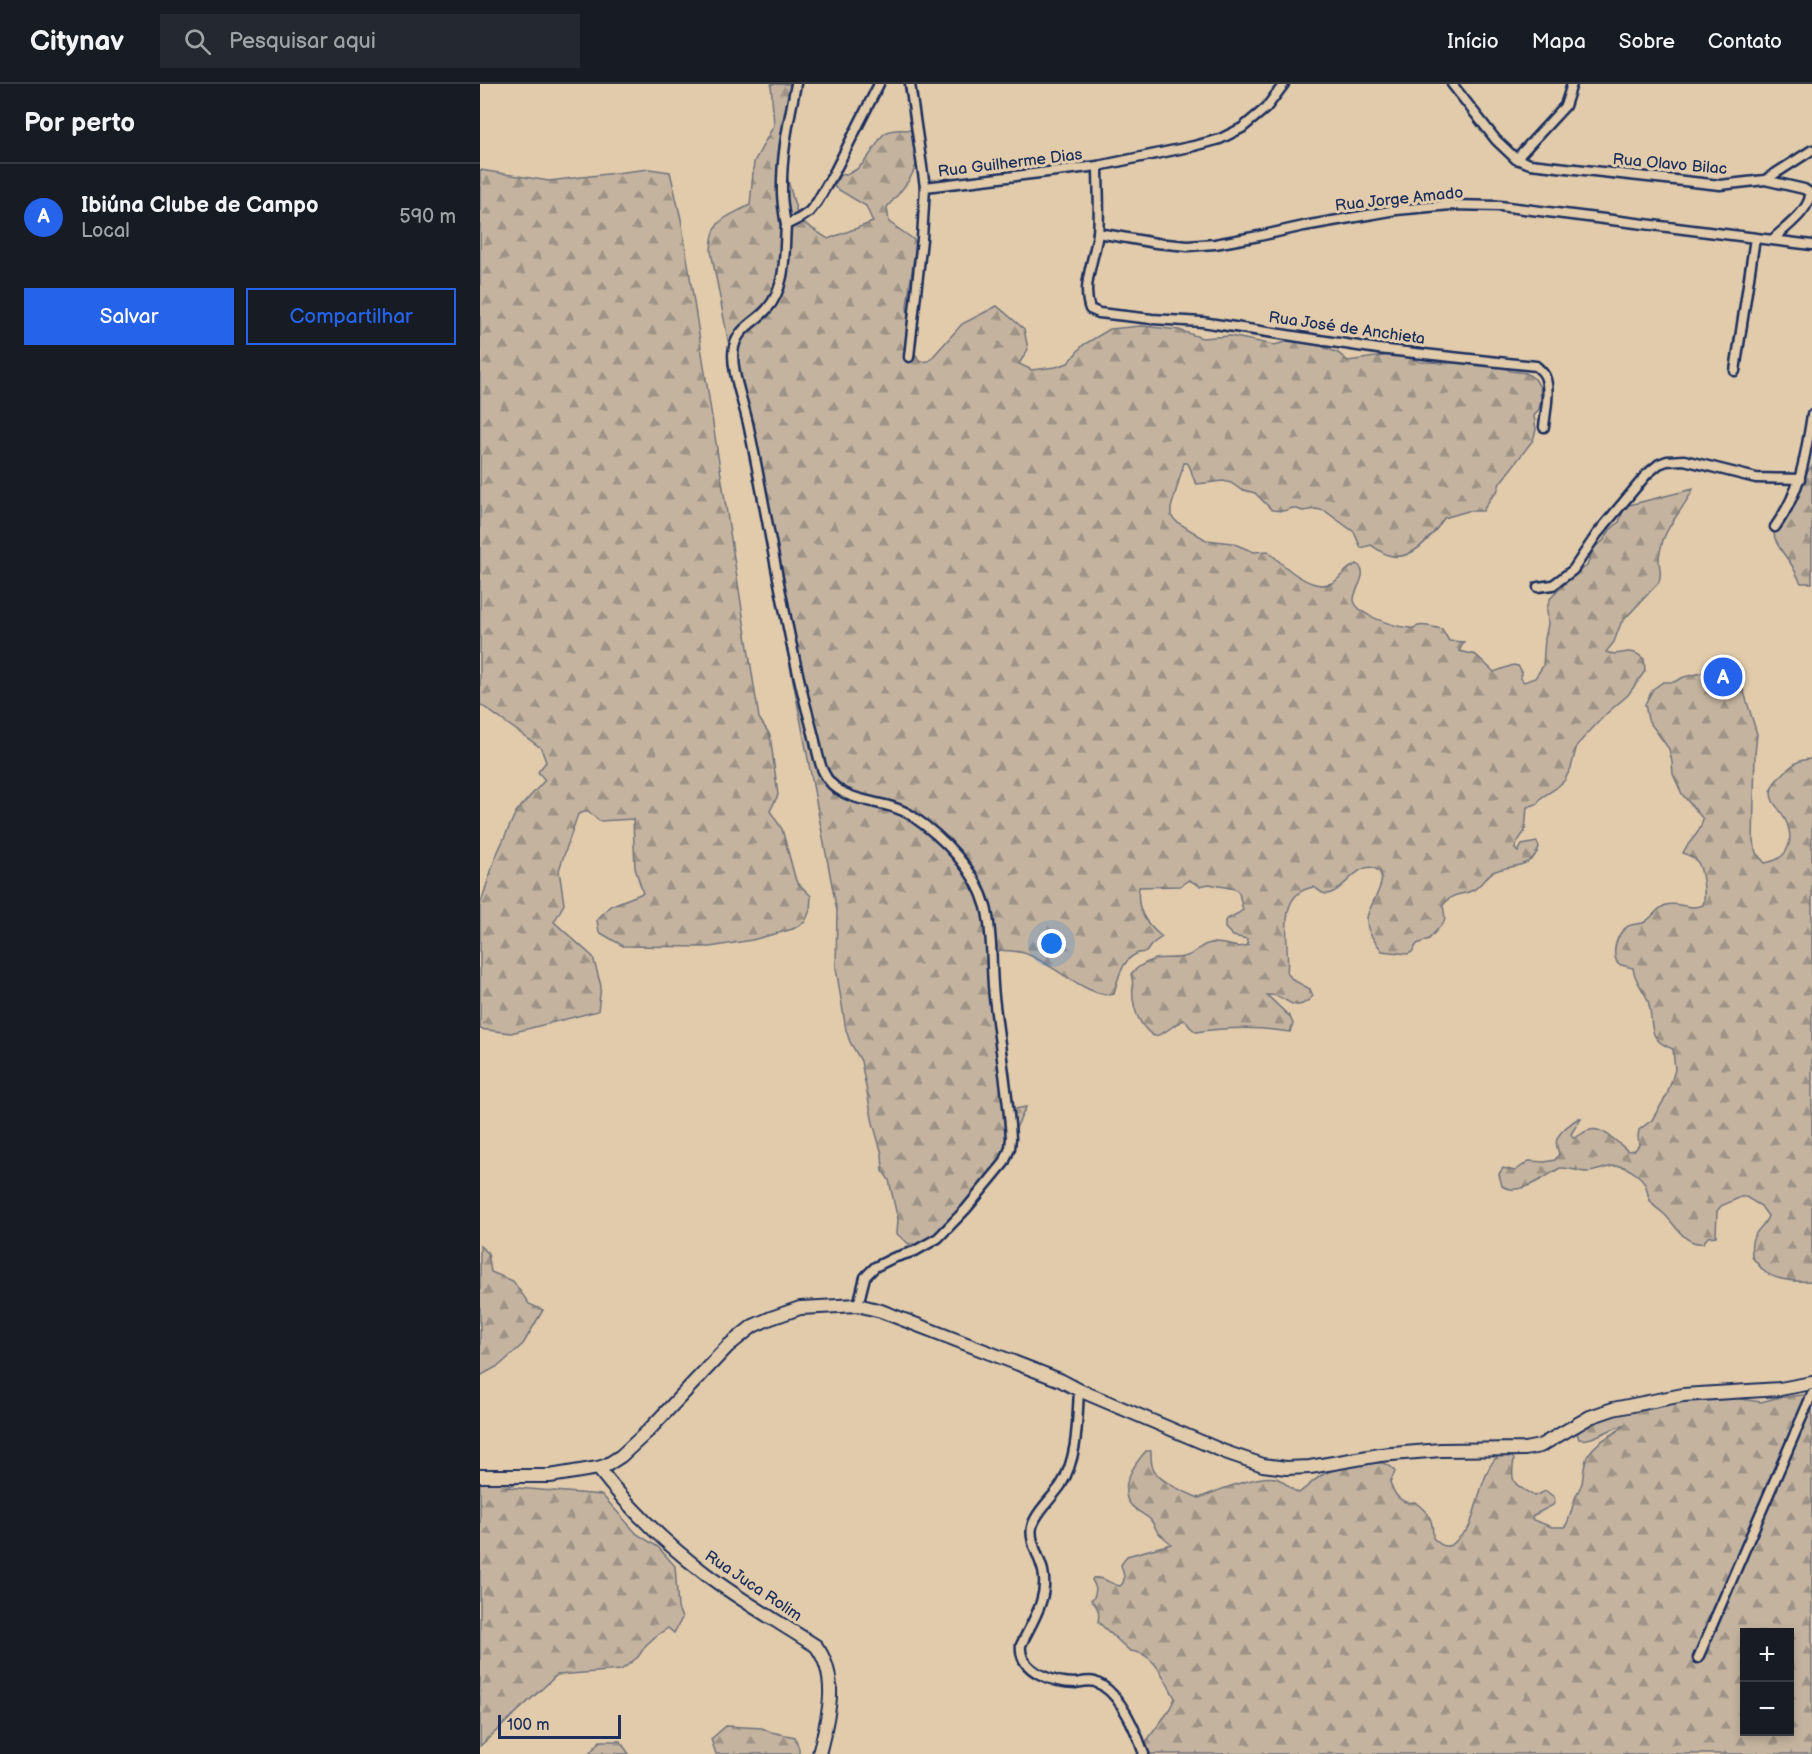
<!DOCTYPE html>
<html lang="pt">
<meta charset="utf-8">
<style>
body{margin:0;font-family:"Balsamiq Sans",sans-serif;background:#242831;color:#f1f3f6}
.controls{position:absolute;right:18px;bottom:18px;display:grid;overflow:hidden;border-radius:0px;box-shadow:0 3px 9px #0003}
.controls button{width:54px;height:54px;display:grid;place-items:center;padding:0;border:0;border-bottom:2px solid #363941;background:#171b24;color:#f1f3f6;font:30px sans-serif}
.scale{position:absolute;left:18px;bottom:15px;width:123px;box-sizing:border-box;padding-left:6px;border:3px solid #1b2f5e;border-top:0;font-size:16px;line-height:21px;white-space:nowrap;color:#1b2f5e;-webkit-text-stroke:4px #e1cbaa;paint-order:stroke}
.you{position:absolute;left:572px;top:860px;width:21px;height:21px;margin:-15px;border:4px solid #fff;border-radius:50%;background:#1a73e8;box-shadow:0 0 0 9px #1a73e833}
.badge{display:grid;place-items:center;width:39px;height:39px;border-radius:50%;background:#2563eb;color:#fff;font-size:20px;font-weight:700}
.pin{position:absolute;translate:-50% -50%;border:3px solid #fff;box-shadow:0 2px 6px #0006}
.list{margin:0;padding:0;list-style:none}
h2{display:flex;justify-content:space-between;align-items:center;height:78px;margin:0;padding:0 24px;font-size:26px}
h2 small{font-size:20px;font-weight:400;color:#9ea1a6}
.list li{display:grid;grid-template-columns:39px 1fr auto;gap:18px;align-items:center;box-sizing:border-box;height:108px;padding:0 24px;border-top:2px solid #363941}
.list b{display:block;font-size:22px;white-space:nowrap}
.list p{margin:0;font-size:20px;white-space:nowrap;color:#9ea1a6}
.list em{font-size:20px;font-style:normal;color:#9ea1a6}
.actions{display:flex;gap:12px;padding:18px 24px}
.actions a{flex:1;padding:14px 0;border:2px solid #2563eb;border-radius:0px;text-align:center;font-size:21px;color:#2563eb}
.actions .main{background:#2563eb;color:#fff}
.icon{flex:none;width:33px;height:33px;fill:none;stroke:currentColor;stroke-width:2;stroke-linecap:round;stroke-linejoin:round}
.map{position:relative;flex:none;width:1332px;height:1670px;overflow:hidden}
header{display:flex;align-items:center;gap:36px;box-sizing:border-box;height:84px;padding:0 30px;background:#171b24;border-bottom:2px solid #363941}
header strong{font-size:28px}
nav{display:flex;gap:33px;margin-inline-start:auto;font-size:21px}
.search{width:420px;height:54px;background:#242831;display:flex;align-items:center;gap:15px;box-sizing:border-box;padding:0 21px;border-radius:0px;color:#9ea1a6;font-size:22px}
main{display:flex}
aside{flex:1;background:#171b24}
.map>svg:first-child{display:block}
</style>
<header>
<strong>Citynav</strong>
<div class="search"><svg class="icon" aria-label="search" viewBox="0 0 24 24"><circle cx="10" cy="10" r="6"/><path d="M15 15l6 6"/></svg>Pesquisar aqui</div>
<nav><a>Início</a><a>Mapa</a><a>Sobre</a><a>Contato</a></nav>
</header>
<main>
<aside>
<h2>Por perto<small></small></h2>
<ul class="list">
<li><span class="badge">A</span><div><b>Ibiúna Clube de Campo</b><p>Local</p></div><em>590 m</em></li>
</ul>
<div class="actions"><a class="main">Salvar</a><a>Compartilhar</a></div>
</aside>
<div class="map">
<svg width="1332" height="1670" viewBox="0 0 1332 1670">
<defs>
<pattern id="forest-firs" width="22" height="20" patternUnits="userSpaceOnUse" patternTransform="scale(1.5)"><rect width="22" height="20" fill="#c4b49f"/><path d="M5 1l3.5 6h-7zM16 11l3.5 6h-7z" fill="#9e9385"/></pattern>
</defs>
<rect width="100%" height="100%" fill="#e1cbaa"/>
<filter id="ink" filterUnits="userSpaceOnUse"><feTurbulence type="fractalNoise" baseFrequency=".0167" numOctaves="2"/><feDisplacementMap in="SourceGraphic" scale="12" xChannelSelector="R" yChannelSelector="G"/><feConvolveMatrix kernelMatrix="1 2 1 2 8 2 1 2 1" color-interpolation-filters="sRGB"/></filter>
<g filter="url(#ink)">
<g fill="url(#forest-firs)" stroke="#70727e" stroke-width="1.5" fill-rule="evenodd">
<path d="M291,0H311L299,65L319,136L348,155L393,138L386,122L354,103L360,91C376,91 387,76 395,63C397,60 400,54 403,51C410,44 421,46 430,46C432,50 436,55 437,59C443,85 422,106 407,123L409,138L433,155L436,159L427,222L430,260L440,278L449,277L482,240L517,222L544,245L548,265L539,280L552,286L576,283L588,279L603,261L630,245L661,242L699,246L722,254L750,252L794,261L831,252L841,258V262L858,269L868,277L903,272L916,268L940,278L1021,280L1030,287L1046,289L1055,295L1060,303L1061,316L1059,325L1054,332L1056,346L1053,356L1020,399L1017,408L1010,415L1003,427H988L964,434C953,451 932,479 908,471C902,469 896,464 891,461L881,464L874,448L845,427L836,425L823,427L813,424L803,427L792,426L775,409L760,405L751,399L743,397L717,400C711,394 713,385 707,379H704L691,424V432L697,438L726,456L752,459L774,468L788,467C801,480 833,511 854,498C862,492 867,483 877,480C890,490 875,503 874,515C874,531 917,543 930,544C933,545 935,543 938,542C946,540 955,544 962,545L969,557L984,558L979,567L996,571L1014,588L1033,581L1038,582L1041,586V595L1044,598L1055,594L1063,582L1065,555L1068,540L1067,524L1070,515L1092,492L1107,482L1113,464L1123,457L1130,446L1139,438L1145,422L1213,405C1205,423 1190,437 1183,456C1182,461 1179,469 1179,475C1179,484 1182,489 1179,498L1141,539L1134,558L1126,568C1142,575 1147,560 1164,575L1165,587L1148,611L1126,630L1097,661L1091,684L1084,697L1075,705L1062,713L1057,720L1047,723L1045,747L1036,760L1035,765L1038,768L1042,761L1057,758L1059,763C1052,786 1030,780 1013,788C1006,792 1002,800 995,805C982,813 975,806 963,821L965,834L964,838L949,855L937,860L932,868L928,870L902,867C894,856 886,848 887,834C888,821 914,792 894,784C877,778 862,810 846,810C842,810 837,805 834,803C793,809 811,862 807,889L813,896L830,905L833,912C812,934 808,909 787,911L810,933L813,940L810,948C779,943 748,943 716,948L710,943L705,936C693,939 686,951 674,952C661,944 655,929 653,915C652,906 654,899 651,890C656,884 667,878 675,875C684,873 695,876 707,872C715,869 720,862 727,860C742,855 755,867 768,861L767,855L753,852L745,844V837C751,832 757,831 763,826L759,809L755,805L729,800L720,802L709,796L700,802L659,803C656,826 665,839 682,853L672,860L666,868C663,869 659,868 656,870C642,876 637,897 634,910C612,917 568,876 544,869C537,867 527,867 520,866L509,879L512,925L530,997L523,1027L546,1023L515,1088L470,1139L443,1160H429L417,1150L418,1135L415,1123L409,1096L403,1087L402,1070L393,1039L381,977L370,958L366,946L356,884L357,827L231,167C232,134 244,135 270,121L274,78L294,41Z"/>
<polygon points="169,85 190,88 201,135 279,634 290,651 298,711 290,727 302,745 316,797 331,812 330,826 325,838 313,845 272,856 230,863 143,862 119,848 117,836 130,822 163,809 155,784 153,735 119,737 108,727 98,730 79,786 84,820 74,838 113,873 121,902 118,927 31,949 0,945 0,821 16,772 36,728 65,696 58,688 66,678 61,664 0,620 0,86 69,97"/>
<path d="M1332,382V499H1321C1317,492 1315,486 1311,480C1304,469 1292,458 1294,444L1324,392Z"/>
<path d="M1230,587L1238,592L1240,605L1243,610L1253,596L1257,594L1260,595L1277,650L1275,670L1273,757L1276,769L1285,779C1311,775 1315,754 1304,733C1299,723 1291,720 1291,708C1292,699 1298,695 1304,689C1313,680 1319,675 1332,675V1197C1317,1198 1298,1197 1285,1188C1281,1184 1276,1178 1272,1173C1272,1169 1271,1162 1272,1158C1274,1147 1285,1142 1288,1132L1281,1122L1266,1113H1261L1241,1122L1237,1127L1236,1152L1228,1153L1223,1159C1204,1161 1196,1141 1184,1130C1180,1126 1174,1123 1171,1118C1167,1112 1168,1106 1165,1100C1162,1093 1151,1086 1144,1083C1131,1079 1119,1088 1107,1088C1098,1088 1090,1083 1080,1084C1064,1093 1040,1113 1022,1102L1019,1090L1023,1084L1035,1087L1049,1077L1065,1078L1075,1076L1079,1070C1078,1066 1075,1060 1077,1055C1079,1048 1092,1038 1099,1034H1101L1091,1050L1093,1054C1100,1053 1103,1047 1110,1046C1122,1042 1139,1060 1148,1067L1155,1066L1159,1061L1158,1052L1159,1046L1172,1036L1187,1011L1195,986L1193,965C1163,955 1176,936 1167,914C1162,904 1154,895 1153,884L1138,880C1131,869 1136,850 1147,843C1152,839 1160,841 1165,838C1173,833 1177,824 1186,821C1198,817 1209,827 1223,821C1226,812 1223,783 1216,776C1213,773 1207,771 1203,769C1210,754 1219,753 1223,735L1202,710L1193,690L1192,678L1189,665L1168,636L1165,620L1173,605L1183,598H1194L1204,593Z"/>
<polygon points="0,1162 8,1169 11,1188 33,1197 49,1220 63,1226 43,1260 20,1281 0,1292"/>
<path d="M1332,1310V1670H664L665,1659L688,1628L695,1614C684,1595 675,1568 650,1567L618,1538C620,1528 618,1523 611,1516L614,1513C617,1506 616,1502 612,1496L613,1494C623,1492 630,1500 640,1502C647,1497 643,1488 641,1481L647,1472L691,1460C687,1455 681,1452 677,1447C675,1443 673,1439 670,1435C664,1430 656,1427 651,1421C637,1405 655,1379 666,1367H671C671,1371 671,1377 672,1381C675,1397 705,1408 719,1414C736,1407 778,1390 796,1394C805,1397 810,1406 819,1409C827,1403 834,1396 842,1391C856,1383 907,1369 915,1388L910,1398C914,1411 921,1421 935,1418C950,1430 953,1435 953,1454C961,1462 968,1466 976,1457C980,1452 986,1448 989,1443C996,1432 1008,1349 1034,1375C1030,1400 1033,1399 1054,1412L1066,1407L1074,1413L1075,1417L1073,1421L1052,1432L1053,1436L1072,1443H1085C1091,1433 1092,1422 1096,1412C1098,1407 1101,1403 1102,1399C1104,1389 1103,1380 1108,1371C1119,1354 1133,1353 1144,1341C1130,1344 1112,1358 1099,1355L1097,1349L1102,1344L1112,1338L1136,1329L1160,1327L1221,1314H1254L1281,1318L1296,1314ZM1264,1548H1310V1648H1264Z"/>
<polygon points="0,1398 39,1399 25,1403 122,1411 157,1450 178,1463 195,1482 198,1524 202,1534 194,1549 188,1544 176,1552 166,1561 158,1573 141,1586 77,1591 0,1662"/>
<polygon points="246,1642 282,1644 291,1648 315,1653 319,1665 319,1670 236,1670 231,1655"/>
<polygon points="120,1657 140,1657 149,1670 109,1670"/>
</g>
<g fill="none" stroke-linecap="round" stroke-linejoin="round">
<g stroke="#1b2f5e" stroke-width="13">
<g id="street">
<path d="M316,0C309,36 301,71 302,108C302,119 304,130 306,141L320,134L329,128L337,118L355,87L399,0"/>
<polyline points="972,0 1016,56 1036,75 1050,80 1240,101 1285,96 1332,66"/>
<polyline points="1036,75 1085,22 1092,0"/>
<path d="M618,82C618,104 620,127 618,149C615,173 601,201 610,225L619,229L672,235L722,238L898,265L1056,282C1057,283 1063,288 1063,289C1072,300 1065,330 1064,343"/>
<path d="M1285,96L1324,105L1330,109C1331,125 1305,144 1293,155"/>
<polyline points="445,103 618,82 714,62 740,55 762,44 786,24 804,0"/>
<path d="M306,141C304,168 307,203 287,225C276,238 258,244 254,263C249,283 265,322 269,344C287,431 301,520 322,607C326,624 331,640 335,657C337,667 339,678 343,687C359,723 405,713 432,732C463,753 496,786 506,823C514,854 510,889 515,921C520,965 528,1009 531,1054L530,1064L524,1079L486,1125L458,1154L435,1167L413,1174L395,1183L385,1193L378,1221"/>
<polyline points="618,149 676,159 708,162 735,160 779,152 824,142 916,126 971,121 1020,122 1332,161"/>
<polyline points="429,273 442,155 445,103 430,0"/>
<polyline points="1255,287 1275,154"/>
<path d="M1295,443C1321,407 1325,374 1332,331"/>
<polyline points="1058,503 1073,501 1093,486 1117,450 1167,390 1179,380 1187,377 1204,376 1276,394 1320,395"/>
<path d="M599,1306C597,1338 598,1373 581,1401C573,1413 555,1429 552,1443C549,1457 560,1474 563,1487C569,1514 552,1538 541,1561C538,1588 575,1599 596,1599C602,1598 609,1596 615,1598C640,1607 656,1647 664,1670"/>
<polyline points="1218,1574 1332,1310"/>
</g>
</g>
<g stroke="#1b2f5e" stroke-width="16">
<g id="secondary">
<path d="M118,1384C149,1424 187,1461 227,1491C262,1517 300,1539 336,1562C360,1594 348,1634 339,1670"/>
<polyline points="0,1392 70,1392 118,1384 127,1381 141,1372 168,1347 248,1262 273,1242 291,1234 320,1224 378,1221 401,1227 580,1296 599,1306 745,1368 783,1381 806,1384 830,1383 900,1371 961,1366 1045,1365 1060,1362 1110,1333 1133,1325 1203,1311 1300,1305 1332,1299"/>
</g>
</g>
<use href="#street" stroke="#e1cbaa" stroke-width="8"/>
<use href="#secondary" stroke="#e1cbaa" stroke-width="12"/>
</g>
</g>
<g text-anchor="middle" stroke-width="6" stroke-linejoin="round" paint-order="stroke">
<g font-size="16" fill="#1b2f5e" stroke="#e1cbaa">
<text transform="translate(530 78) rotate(-7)" y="6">Rua Guilherme Dias</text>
<text transform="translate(1190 79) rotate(5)" y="6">Rua Olavo Bilac</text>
<text transform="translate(919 114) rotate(-6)" y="6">Rua Jorge Amado</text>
<text transform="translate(867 243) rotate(8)" y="6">Rua José de Anchieta</text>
<text transform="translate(274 1501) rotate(34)" y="6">Rua Juca Rolim</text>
</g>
</g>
</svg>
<div class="controls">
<button>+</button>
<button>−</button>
</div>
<div class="scale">100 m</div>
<div class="you"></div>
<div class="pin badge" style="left:1243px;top:593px">A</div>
</div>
</main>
